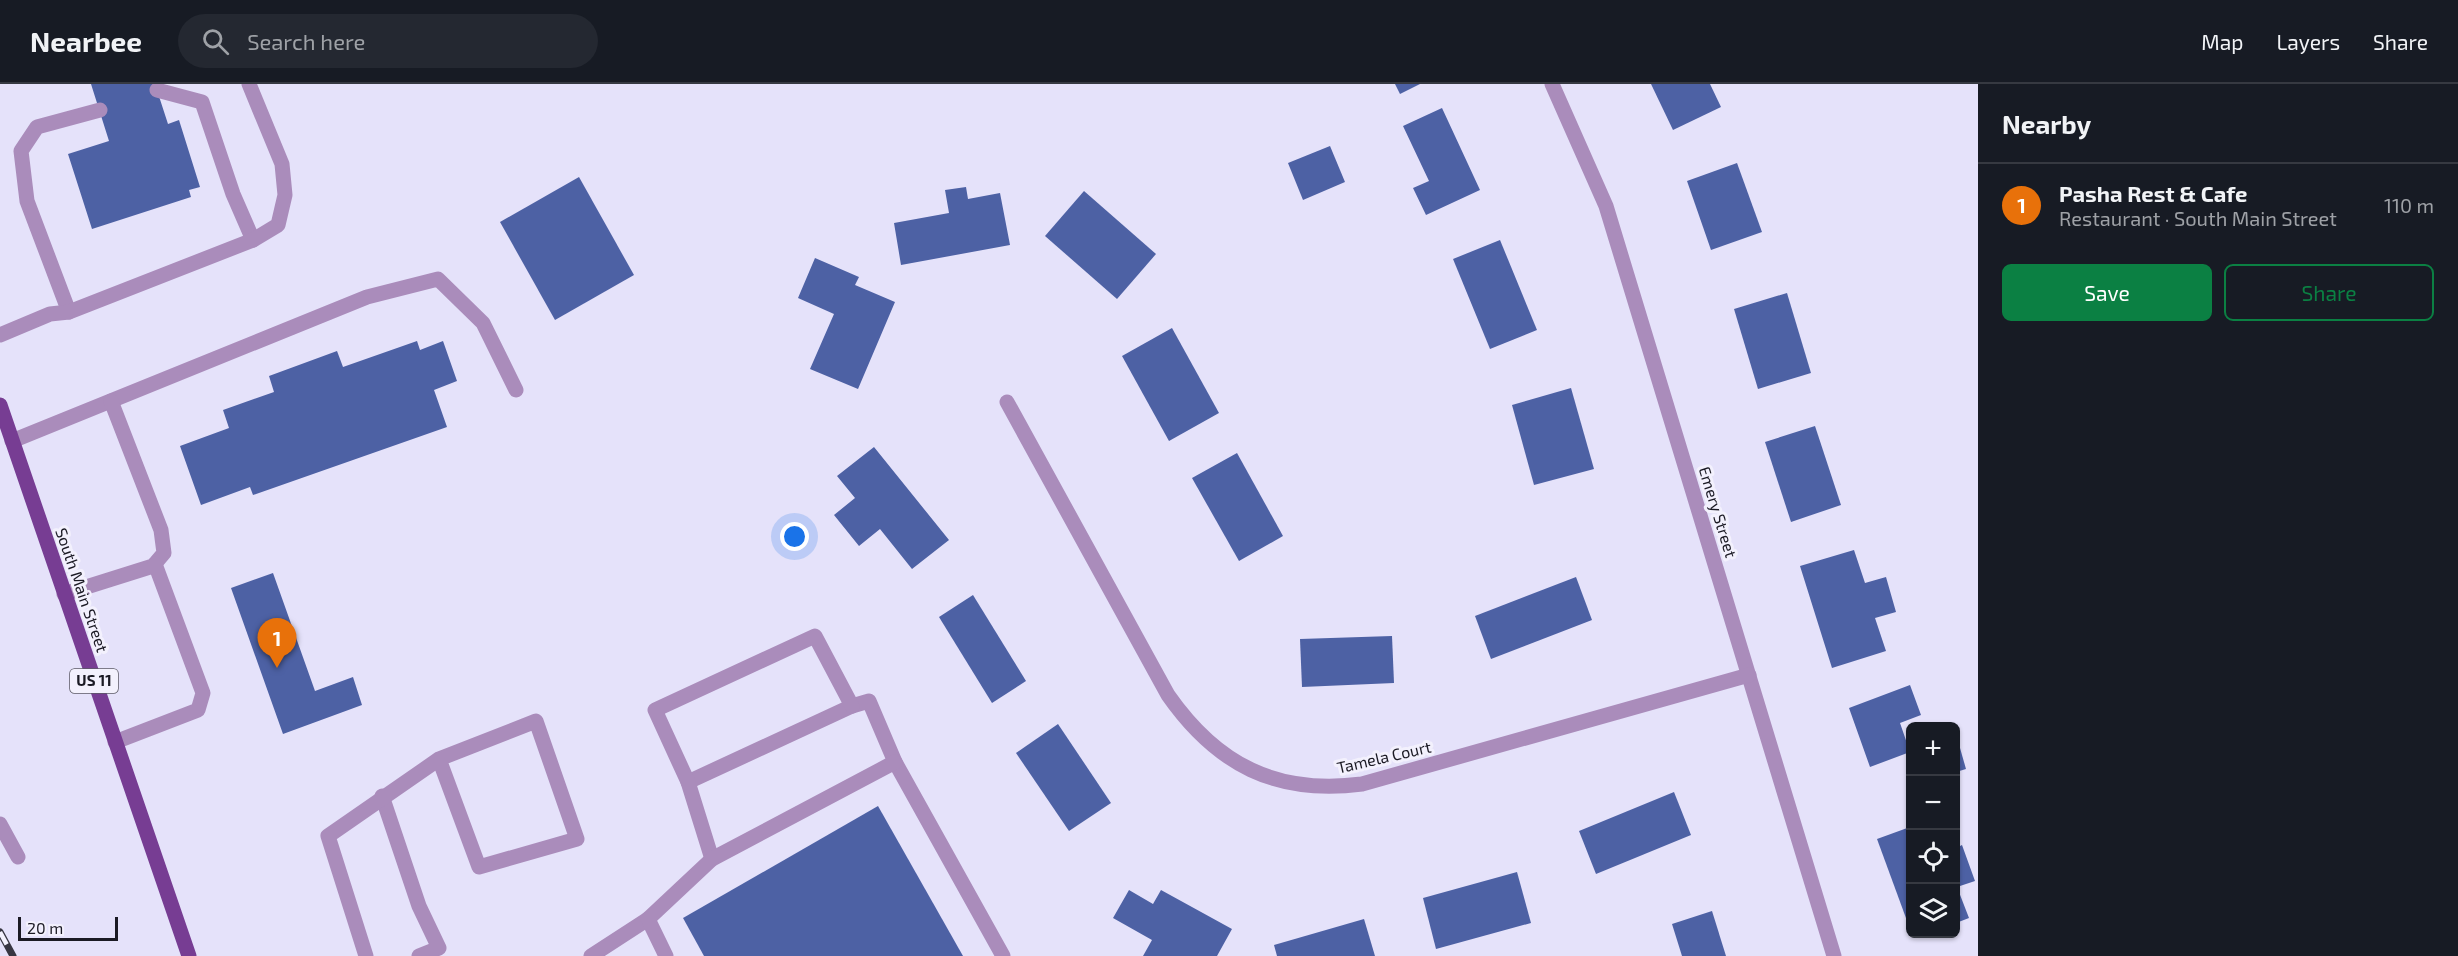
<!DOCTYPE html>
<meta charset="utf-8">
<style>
body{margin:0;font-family:"Exo 2",sans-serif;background:#242831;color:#f1f3f6}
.controls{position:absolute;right:18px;bottom:18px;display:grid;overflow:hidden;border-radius:9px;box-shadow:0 2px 4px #0004}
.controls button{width:54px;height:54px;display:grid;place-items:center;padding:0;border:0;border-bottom:2px solid #363941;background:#171b24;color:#f1f3f6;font:30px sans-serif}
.scale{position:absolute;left:18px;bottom:15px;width:100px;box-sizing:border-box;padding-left:6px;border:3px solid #1b1a24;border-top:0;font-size:16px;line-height:21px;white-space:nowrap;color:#1b1a24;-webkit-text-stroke:4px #f3f1fd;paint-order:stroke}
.you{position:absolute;left:795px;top:453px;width:21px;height:21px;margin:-15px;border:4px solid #fff;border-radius:50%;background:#1a73e8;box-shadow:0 0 0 9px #1a73e833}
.badge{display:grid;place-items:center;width:39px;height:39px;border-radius:50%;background:#0b8043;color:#fff;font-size:20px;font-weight:700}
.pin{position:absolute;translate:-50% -50px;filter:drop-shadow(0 2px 3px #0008)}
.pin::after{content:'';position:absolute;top:32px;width:21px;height:18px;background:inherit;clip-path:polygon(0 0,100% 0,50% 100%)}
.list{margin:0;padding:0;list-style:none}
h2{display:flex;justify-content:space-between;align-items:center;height:78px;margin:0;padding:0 24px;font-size:26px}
h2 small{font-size:20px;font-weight:400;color:#9ea1a6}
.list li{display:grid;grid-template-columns:39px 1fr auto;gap:18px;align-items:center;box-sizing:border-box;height:84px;padding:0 24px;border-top:2px solid #363941}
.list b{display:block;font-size:22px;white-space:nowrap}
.list p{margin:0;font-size:20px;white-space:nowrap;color:#9ea1a6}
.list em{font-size:20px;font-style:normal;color:#9ea1a6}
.actions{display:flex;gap:12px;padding:18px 24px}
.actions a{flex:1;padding:14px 0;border:2px solid #0b8043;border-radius:9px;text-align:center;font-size:21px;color:#0b8043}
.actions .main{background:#0b8043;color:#fff}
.icon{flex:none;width:33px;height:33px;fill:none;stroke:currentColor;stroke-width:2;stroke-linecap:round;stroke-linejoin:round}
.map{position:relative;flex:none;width:1978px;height:872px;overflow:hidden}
header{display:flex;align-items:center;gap:36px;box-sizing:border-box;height:84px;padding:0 30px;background:#171b24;border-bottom:2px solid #363941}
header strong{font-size:28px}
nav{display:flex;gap:33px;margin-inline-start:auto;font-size:21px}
.search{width:420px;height:54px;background:#242831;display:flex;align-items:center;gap:15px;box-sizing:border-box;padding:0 21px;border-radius:33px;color:#9ea1a6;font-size:22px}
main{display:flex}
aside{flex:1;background:#171b24}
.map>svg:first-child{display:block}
</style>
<header>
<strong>Nearbee</strong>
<div class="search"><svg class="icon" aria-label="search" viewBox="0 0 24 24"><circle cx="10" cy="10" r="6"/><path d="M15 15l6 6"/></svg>Search here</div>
<nav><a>Map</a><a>Layers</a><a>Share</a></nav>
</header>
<main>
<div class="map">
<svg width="1978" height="872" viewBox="0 0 1978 872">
<rect width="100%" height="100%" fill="#e5e2fa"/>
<g fill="#4d61a4">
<polygon points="91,0 155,0 168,40 179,36 200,103 189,106 191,113 92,145 68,70 109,57"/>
<polygon points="1395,0 1420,0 1400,10"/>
<polygon points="1651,0 1710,0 1721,23 1673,46"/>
<polygon points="1442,24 1480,106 1426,131 1413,104 1429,97 1403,42"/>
<polygon points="1330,62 1345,98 1303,116 1288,79"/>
<polygon points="1737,79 1762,148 1711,166 1687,97"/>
<polygon points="579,93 634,191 555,236 500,138"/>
<polygon points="966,103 968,115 1000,109 1010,161 901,181 894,139 949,129 945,106"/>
<polygon points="1084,107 1156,170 1117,215 1045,152"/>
<polygon points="1500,156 1537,246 1490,265 1453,175"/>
<polygon points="815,174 859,193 855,201 895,218 858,305 810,285 834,230 798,214"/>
<polygon points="1787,209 1811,289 1758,305 1734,225"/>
<polygon points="1172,244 1219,329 1169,357 1122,272"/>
<polygon points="417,257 420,266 443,257 457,297 434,306 447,343 253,411 250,403 201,421 180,362 229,344 223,326 274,308 269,292 337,267 343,283"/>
<polygon points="1571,304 1594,385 1534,401 1512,321"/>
<polygon points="1815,342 1841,421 1791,438 1765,358"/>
<polygon points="874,363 949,456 912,485 880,445 859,462 834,431 855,414 837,392"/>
<polygon points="1237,369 1283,452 1239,477 1192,394"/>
<polygon points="1854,466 1865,499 1886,493 1896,528 1875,534 1886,567 1832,584 1800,482"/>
<polygon points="273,489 315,607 353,593 362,621 283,650 231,504"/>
<polygon points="1576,493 1592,536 1491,575 1475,532"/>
<polygon points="973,511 1026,597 992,619 939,533"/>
<polygon points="1392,552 1394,599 1302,603 1300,555"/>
<polygon points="1910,601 1921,631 1900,639 1910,668 1870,683 1849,624"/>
<polygon points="1058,640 1111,719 1069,747 1016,669"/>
<polygon points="1958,657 1966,685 1956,688 1956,658"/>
<polygon points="1674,708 1691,751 1596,790 1579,747"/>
<polygon points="878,722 963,872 704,872 683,834"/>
<polygon points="1910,743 1910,845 1877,755"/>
<polygon points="1962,761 1975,797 1957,803 1969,834 1956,839 1956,764"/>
<polygon points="1517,788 1531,839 1436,865 1423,814"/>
<polygon points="1129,806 1153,820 1161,806 1232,845 1217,872 1143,872 1152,856 1113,834"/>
<polygon points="1712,827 1726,872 1682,872 1672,840"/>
<polygon points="1364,835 1375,872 1277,872 1274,861"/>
</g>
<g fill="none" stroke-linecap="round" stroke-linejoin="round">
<g stroke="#aa8cbb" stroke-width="15">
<polyline points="157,6 202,18 233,110 253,156"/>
<polyline points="69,228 27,117 21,67 37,43 100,26"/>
<polyline points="0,251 50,230 69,228 253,156 278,141 285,111 282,80 249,0"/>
<polyline points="12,357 367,213 438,195 483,239 516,306"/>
<polyline points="64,510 153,482 164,469 161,446 111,317"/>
<polyline points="115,658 198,626 203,609 155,480"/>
<polyline points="688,698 852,622 869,617 895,678 1003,872"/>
<polyline points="382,712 419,822 439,864 419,872"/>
<polyline points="712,775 688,698 655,626 815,552 852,622"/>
<polyline points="366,872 328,752 439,675 536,637 577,755 479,783 439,675"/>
<polyline points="591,872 648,835"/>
<polyline points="666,872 648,835 712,775 895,678"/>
</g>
<g stroke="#aa8cbb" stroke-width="15">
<polyline points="1552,0 1606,122 1834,872"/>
<path d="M1007,318L1168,611C1217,681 1276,711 1362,700L1749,591"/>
<polyline points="0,740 18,773"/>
</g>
<polyline stroke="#773d93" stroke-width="15" points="0,321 189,872"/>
<g stroke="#373642" stroke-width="7">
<polyline id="rail" points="0,848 13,872"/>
</g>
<use href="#rail" stroke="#f3f1fd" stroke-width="4.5" stroke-dasharray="14" stroke-linecap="butt"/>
</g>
<g text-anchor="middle" stroke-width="6" stroke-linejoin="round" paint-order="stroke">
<rect fill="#f3f1fd" stroke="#5c5a65" stroke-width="1.5" x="70" y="585" width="48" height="24" rx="4.5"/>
<g font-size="15" font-weight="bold" fill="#1b1a24">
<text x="94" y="602">US 11</text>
</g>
<g font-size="16" fill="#1b1a24" stroke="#f3f1fd">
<text transform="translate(1718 428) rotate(73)" y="6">Emery Street</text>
<text transform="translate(82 506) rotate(71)" y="6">South Main Street</text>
<text transform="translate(1384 673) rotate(-13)" y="6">Tamela Court</text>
</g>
</g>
</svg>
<div class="controls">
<button>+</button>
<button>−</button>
<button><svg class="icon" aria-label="locate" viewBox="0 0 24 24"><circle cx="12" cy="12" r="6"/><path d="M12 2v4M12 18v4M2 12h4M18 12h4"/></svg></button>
<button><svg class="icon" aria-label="layers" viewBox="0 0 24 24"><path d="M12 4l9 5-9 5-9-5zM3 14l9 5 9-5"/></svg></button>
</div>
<div class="scale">20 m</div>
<div class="you"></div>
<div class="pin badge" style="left:277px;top:584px;background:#e8710a">1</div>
</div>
<aside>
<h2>Nearby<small></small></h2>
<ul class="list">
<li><span class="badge" style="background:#e8710a">1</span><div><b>Pasha Rest &amp; Cafe</b><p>Restaurant · South Main Street</p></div><em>110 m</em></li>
</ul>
<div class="actions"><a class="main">Save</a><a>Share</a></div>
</aside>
</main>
